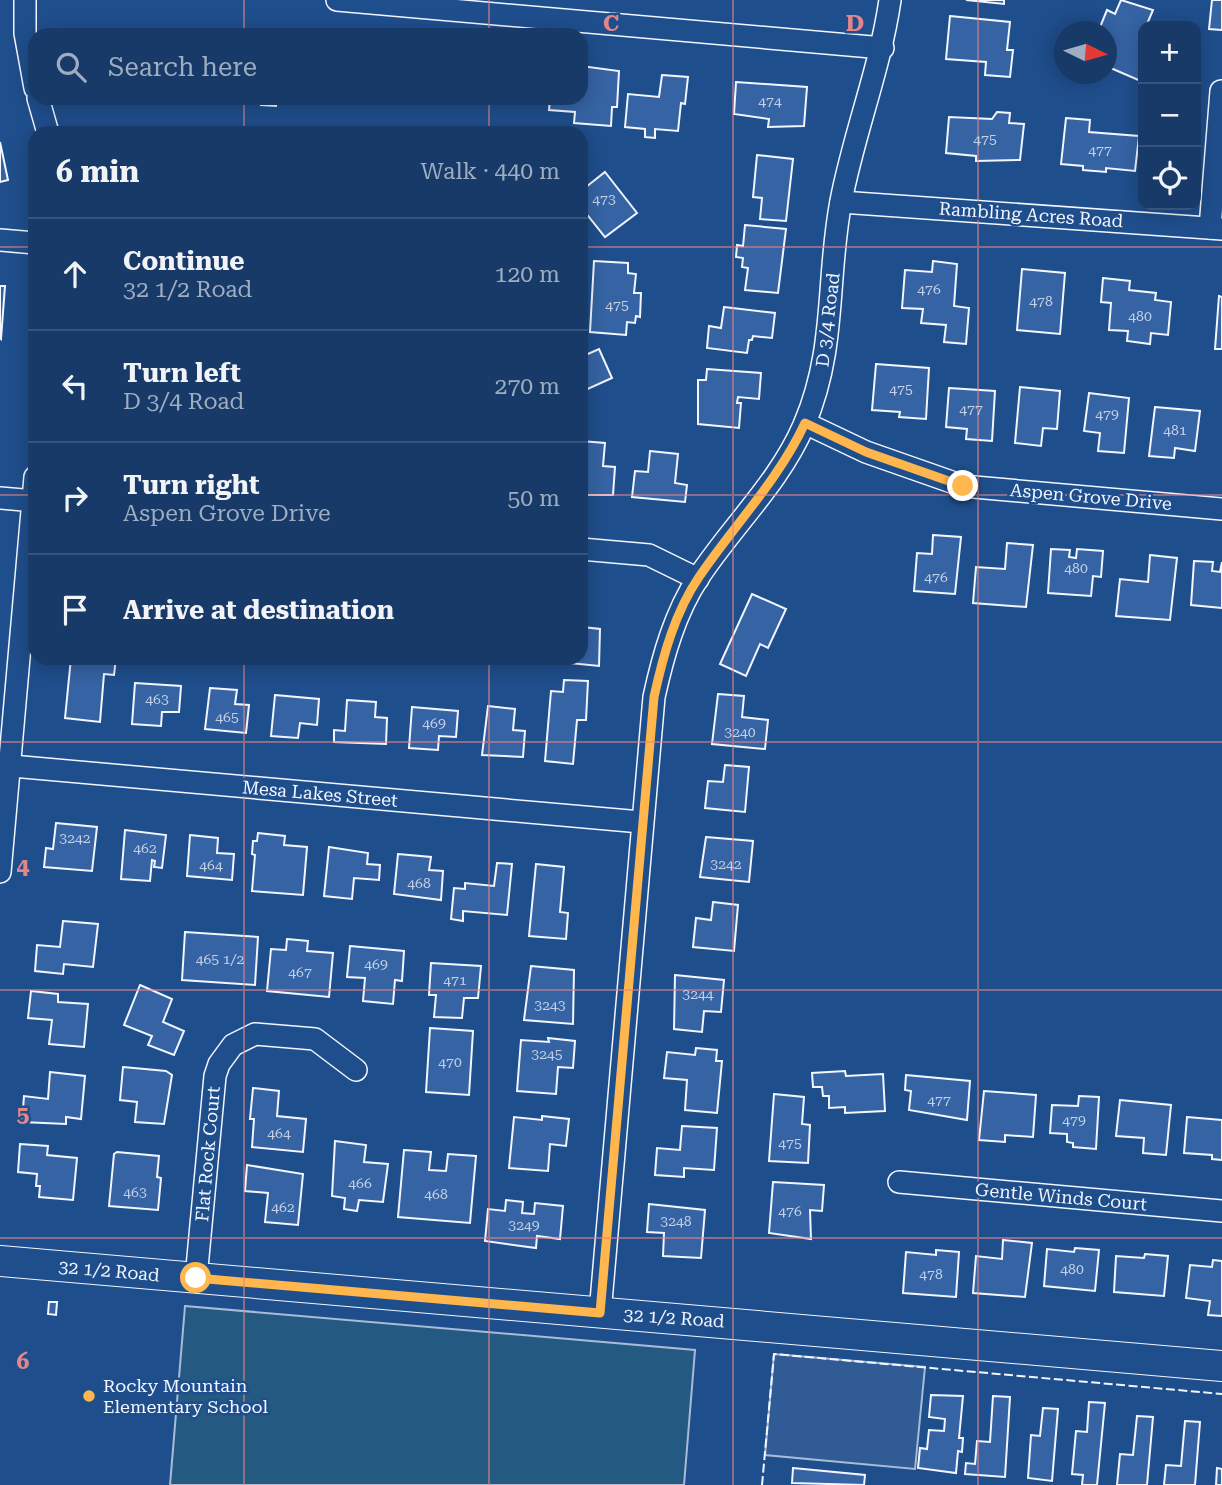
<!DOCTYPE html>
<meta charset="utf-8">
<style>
body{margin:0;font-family:"Roboto Serif",serif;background:#20416f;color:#f1f3f6}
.controls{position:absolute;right:21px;top:21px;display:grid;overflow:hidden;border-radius:14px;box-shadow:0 4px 18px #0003}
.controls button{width:63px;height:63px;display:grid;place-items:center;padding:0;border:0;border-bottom:2px solid #36547d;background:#173a69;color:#f1f3f6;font:35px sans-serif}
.compass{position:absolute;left:1054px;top:21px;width:63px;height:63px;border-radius:50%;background:#173a69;box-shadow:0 4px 18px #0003;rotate:95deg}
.stop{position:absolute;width:21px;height:21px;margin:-16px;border:5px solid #ffb74d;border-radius:50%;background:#fff}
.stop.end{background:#ffb74d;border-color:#fff;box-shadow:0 2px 7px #0008}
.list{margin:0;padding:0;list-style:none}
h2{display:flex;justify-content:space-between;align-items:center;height:91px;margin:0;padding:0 28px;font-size:30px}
h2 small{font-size:23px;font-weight:400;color:#9eadc0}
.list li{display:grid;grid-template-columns:46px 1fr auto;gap:21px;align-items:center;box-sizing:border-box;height:112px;padding:0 28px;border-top:2px solid #36547d}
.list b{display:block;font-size:26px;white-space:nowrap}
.list p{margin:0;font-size:23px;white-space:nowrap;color:#9eadc0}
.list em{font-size:23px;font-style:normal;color:#9eadc0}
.icon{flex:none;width:38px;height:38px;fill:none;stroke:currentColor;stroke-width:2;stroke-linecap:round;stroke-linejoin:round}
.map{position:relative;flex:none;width:1222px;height:1485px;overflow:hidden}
.search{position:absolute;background:#173a69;box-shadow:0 4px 18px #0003;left:28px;top:28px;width:560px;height:77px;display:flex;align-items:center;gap:18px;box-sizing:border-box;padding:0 24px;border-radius:21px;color:#9eadc0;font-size:26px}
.panel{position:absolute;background:#173a69;box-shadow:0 4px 18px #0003;left:28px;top:126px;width:560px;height:539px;border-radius:21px}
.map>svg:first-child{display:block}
</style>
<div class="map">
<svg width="1222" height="1485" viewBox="0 0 1222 1485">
<rect width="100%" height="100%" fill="#1f4e8c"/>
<polygon fill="#245a82" stroke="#a8bbd7" stroke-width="2" points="185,1306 695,1350 684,1485 170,1485"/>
<polygon fill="#305b95" stroke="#a8bbd7" stroke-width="2" points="774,1354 925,1367 915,1469 765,1455"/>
<g fill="#3563a3" stroke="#f2f6ff" stroke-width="2">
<polygon points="966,0 1004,0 1004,4"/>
<polygon points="1121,0 1153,10 1147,24 1153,26 1143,26 1143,82 1106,66 1106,32 1098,32 1107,10 1115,14"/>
<polygon points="1212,0 1222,0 1222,30 1209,29"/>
<polygon points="950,16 1010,22 1007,50 1013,50 1010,77 985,75 986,62 946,59"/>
<polygon points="88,30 122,33 121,35 88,35"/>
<polygon points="160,30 210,35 160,35"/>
<polygon points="581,66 619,71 617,107 612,107 611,126 574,123 575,112 549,110 550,98 581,98"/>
<polygon points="662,75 688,77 685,104 681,103 678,131 655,129 655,138 645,137 645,129 625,127 628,94 659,97"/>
<polygon points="736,82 807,87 804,126 768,127 769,119 734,114"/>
<polygon points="262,98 277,98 276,106 261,105"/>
<polygon points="416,98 437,98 437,102"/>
<polygon points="997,112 1010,113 1009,123 1024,124 1020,160 976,161 976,156 946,153 949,117 992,119"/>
<polygon points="1066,118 1090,120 1089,132 1139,136 1135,171 1106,168 1106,172 1083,170 1083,166 1061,164"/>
<polygon points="127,128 128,133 99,133"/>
<polygon points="0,142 8,180 0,182"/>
<polygon points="757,155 793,159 786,221 760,219 762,198 753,197"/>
<polygon points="605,172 637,213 605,237 581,207 581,191"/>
<polygon points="745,225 786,229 778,293 745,290 748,268 742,267 743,258 736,257 737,245 743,246"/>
<polygon points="594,261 628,263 628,273 636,274 634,293 641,293 640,317 636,316 635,323 627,322 626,335 590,332"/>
<polygon points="933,261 957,264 954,306 969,308 966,344 944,342 946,325 921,323 923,309 902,308 905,270 932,272"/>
<polygon points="1022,269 1065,273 1060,334 1017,330"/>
<polygon points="1103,278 1130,281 1129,290 1156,293 1155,300 1171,302 1168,335 1151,333 1150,344 1127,341 1128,331 1109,330 1111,303 1101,302"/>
<polygon points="0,286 5,286 1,339 0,338"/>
<polygon points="1219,296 1222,297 1222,349 1215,349"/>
<polygon points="724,307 775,313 772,338 753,336 752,340 749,340 747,353 707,348 709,326 721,328"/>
<polygon points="599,349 612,378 581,392 581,357"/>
<polygon points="876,364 929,368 926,419 899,417 900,412 872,410"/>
<polygon points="707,369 761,373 759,399 738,397 737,403 741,403 739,428 698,424 698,380 706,380"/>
<polygon points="1020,387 1060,391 1057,429 1043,428 1041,446 1015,443"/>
<polygon points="949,388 995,391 992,441 966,439 967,429 946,427"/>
<polygon points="1089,393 1129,398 1124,453 1098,451 1100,433 1084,431"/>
<polygon points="1155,407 1200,411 1195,451 1175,448 1174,458 1149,456"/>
<polygon points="581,441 605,443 603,466 615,467 613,495 581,495"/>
<polygon points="650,451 678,454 675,483 687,485 685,502 632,497 635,471 648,472"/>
<polygon points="933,535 961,537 955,594 914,591 917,553 932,554"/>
<polygon points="1007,543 1033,545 1026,607 973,603 976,567 1005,569"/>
<polygon points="1051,549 1070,550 1069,557 1076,558 1077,549 1103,551 1101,577 1093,576 1091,596 1048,593"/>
<polygon points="1150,555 1177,558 1170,620 1116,616 1120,579 1148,582"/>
<polygon points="1194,561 1213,562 1212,571 1220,572 1222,562 1222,608 1191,605"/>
<polygon points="752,594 786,609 768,648 760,644 746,676 720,664"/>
<polygon points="581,601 585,602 583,627 600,629 599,666 560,662 560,658 581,658"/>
<polygon points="71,658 116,658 114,675 104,674 100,722 65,718"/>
<polygon points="564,680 588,681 586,720 577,720 573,764 545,761 551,691 563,692"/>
<polygon points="135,683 181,686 179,712 162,712 161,726 132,724"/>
<polygon points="210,688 237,690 235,704 249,705 246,733 205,729"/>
<polygon points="718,694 744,696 742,717 768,720 765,749 712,744"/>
<polygon points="275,695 319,699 317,725 300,723 298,738 271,736"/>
<polygon points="347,700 376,702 375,717 387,718 386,744 334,742 334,730 345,731"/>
<polygon points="488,706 515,709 513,730 525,731 523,757 482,755"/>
<polygon points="412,707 458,711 456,737 439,736 438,750 409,748"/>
<polygon points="725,765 749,767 745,812 705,808 708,781 723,782"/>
<polygon points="56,823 97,827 92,871 44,867 46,848 53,849"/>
<polygon points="125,830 166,835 162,868 154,867 155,861 152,860 150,881 121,879"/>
<polygon points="258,833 285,836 284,845 307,847 303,895 252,891 255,855 252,854 253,841 257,841"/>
<polygon points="190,835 218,838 217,853 234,854 232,880 187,876"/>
<polygon points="706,837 753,841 749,882 700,877"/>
<polygon points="329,847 368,853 367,864 380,865 379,880 354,878 352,899 324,896"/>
<polygon points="398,854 431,857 429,870 443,871 441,900 394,894"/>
<polygon points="497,863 512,864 507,915 463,911 463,921 451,919 454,888 465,889 465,883 494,886"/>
<polygon points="536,864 564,867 560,912 568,913 566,939 529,936"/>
<polygon points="713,902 738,905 734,951 693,947 696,918 711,920"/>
<polygon points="63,921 98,924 93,967 64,964 63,974 35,971 37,945 60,947"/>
<polygon points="185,932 258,937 255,985 182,980"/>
<polygon points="287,939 308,941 307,951 333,953 329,997 267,991 271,949 286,950"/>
<polygon points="350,946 404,951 402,981 395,980 393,1004 363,1001 365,978 347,977"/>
<polygon points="431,963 481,966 478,998 464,998 462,1018 434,1017 436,995 429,995"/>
<polygon points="531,966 574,970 573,1024 524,1020"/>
<polygon points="675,975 724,980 721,1012 704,1011 702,1032 674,1029"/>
<polygon points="140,985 172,999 163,1022 184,1031 174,1055 148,1045 152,1036 124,1025"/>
<polygon points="31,991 58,994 58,1002 88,1004 84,1047 49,1044 52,1020 28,1018"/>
<polygon points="430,1028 473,1031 469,1095 426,1092"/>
<polygon points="548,1038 575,1041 573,1068 558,1067 556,1094 517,1091 521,1040 549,1042"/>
<polygon points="696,1048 717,1050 716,1061 722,1061 717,1113 685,1110 687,1080 664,1078 667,1052 695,1055"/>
<polygon points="123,1067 166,1071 172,1075 164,1124 135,1122 137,1102 120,1100"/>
<polygon points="845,1071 846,1076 883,1074 885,1111 845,1113 845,1107 829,1108 829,1096 823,1096 822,1087 813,1087 812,1073"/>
<polygon points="50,1072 85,1076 81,1119 66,1117 66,1124 22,1122 24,1096 48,1099"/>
<polygon points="906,1075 970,1081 967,1120 909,1110 911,1091 905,1090"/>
<polygon points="253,1088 279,1091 277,1116 306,1119 303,1152 252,1147 254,1119 250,1119"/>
<polygon points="984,1091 1036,1095 1033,1137 1005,1135 1005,1142 979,1140"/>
<polygon points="774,1094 804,1097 802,1124 810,1125 808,1163 769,1161"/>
<polygon points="1079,1096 1099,1097 1096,1149 1073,1147 1073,1143 1067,1142 1067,1134 1050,1133 1052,1105 1078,1106"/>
<polygon points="1120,1100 1171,1105 1166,1155 1143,1153 1144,1138 1116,1136"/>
<polygon points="542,1116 569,1119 566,1146 550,1144 548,1171 509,1168 514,1117 542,1120"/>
<polygon points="1187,1117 1222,1120 1222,1160 1212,1159 1212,1155 1184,1153"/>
<polygon points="682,1126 717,1128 714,1170 684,1168 684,1177 655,1175 657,1148 680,1150"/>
<polygon points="335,1141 366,1145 364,1162 388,1164 383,1202 359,1200 357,1211 344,1209 345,1198 332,1196"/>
<polygon points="20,1144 48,1146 47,1155 77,1158 73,1200 39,1197 40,1186 36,1186 37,1174 18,1172"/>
<polygon points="404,1150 431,1152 429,1170 446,1171 448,1154 476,1156 470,1223 398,1217"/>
<polygon points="117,1152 159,1156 157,1177 161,1178 158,1210 109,1206 114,1154"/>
<polygon points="247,1165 303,1174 298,1225 265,1222 268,1193 245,1191"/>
<polygon points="773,1182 824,1185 822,1211 810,1210 811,1239 769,1233"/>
<polygon points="506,1200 523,1202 522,1213 534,1214 535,1203 563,1206 560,1239 537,1236 536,1248 485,1241 488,1209 505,1211"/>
<polygon points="649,1204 705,1210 701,1258 663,1256 664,1233 647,1232"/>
<polygon points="1003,1240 1032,1243 1025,1297 973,1293 976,1256 1002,1259"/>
<polygon points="1075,1248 1099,1250 1095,1291 1044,1286 1047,1249 1074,1252"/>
<polygon points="936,1250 959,1252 956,1297 903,1293 906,1252 936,1255"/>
<polygon points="1145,1254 1168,1256 1164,1296 1114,1292 1116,1256 1144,1258"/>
<polygon points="1213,1260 1222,1261 1222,1316 1208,1315 1210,1301 1186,1298 1190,1265 1212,1267"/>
<polygon points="49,1302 57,1302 56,1315 48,1314"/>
<polygon points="931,1395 963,1396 959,1438 963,1438 962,1452 958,1451 956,1473 918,1468 920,1448 927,1449 929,1430 944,1431 945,1419 929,1417"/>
<polygon points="993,1396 1010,1397 1005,1477 965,1474 966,1463 975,1464 977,1441 990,1442"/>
<polygon points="1089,1402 1105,1403 1097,1485 1082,1485 1083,1475 1072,1474 1076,1431 1087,1432"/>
<polygon points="1043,1408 1058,1409 1052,1481 1028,1478 1031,1435 1040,1436"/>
<polygon points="1137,1416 1153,1417 1147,1485 1117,1485 1120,1454 1133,1455"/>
<polygon points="1185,1421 1200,1422 1195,1485 1164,1485 1166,1465 1181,1466"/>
<polygon points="793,1468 865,1475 864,1485 792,1483"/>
<polygon points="1217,1468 1222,1469 1222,1485 1216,1485"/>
</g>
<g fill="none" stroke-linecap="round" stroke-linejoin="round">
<g stroke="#f2f6ff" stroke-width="24">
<g id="street">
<polyline points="25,0 25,33 35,88"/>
<polyline points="337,0 883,48"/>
<polyline points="38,98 48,133"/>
<polyline points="841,202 1222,229"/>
<polyline points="1210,228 1221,91"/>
<polyline points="0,240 35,243"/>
<polyline points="805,423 866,452 963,486 1222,509"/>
<polyline points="0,498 35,501"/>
<polyline points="581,549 649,555 698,579"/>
<polyline points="0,765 641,822"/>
<polyline points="0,872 35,477"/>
<polyline points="899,1182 1222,1211"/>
<polyline points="196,1278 215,1076 219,1064 233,1045 255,1034 315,1039 356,1070"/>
<path d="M600,1313L654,697C663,656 675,613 698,578C732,526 779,483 804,425C837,348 826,279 841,201C854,133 880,69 890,0"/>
</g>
</g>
<g stroke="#f2f6ff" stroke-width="32">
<polyline id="secondary" points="0,1261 1222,1366"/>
</g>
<use href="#street" stroke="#1f4e8c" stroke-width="21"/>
<use href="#secondary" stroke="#1f4e8c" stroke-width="30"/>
<polyline stroke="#f2f6ff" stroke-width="2" stroke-dasharray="9 3.5" stroke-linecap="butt" points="762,1485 774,1354 1222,1394"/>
</g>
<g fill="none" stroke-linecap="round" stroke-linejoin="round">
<path stroke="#ffb74d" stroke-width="9" d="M196,1278L600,1313L654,697C663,656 675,612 699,577C734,525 778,481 805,423L866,452L963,486"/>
</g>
<path fill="none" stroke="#e38589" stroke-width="2" stroke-opacity="0.55" d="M244,0V35M489,0V35M733,0V1485M978,0V1485M244,98V133M489,98V133M0,247H35M581,247H1222M0,495H35M581,495H1222M244,658V1485M489,658V1485M0,742H1222M0,990H1222M0,1238H1222"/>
<circle fill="#ffb74d" stroke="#1f4e8c" stroke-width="2.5" cx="89" cy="1396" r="7"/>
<g text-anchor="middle" stroke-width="5" stroke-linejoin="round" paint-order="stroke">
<g font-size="14" fill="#c3d1e8">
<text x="770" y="106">474</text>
<text x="985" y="144">475</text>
<text x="1100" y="155">477</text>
<text x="604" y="204">473</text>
<text x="929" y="294">476</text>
<text x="1041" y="306">478</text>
<text x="617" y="310">475</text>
<text x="1140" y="321">480</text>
<text x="901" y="394">475</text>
<text x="971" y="414">477</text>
<text x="1107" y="419">479</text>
<text x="1175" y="435">481</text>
<text x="1076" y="573">480</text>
<text x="936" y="582">476</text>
<text x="157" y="704">463</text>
<text x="227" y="722">465</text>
<text x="434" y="728">469</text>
<text x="740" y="737">3240</text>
<text x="75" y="843">3242</text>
<text x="145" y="853">462</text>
<text x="726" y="869">3242</text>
<text x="211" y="870">464</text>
<text x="419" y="888">468</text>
<text x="220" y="964">465 1/2</text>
<text x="376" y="969">469</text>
<text x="300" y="977">467</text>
<text x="455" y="985">471</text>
<text x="698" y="999">3244</text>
<text x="550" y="1010">3243</text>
<text x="547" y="1059">3245</text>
<text x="450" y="1067">470</text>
<text x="939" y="1105">477</text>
<text x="1074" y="1125">479</text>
<text x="279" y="1138">464</text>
<text x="790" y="1148">475</text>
<text x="360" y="1188">466</text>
<text x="135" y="1197">463</text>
<text x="436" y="1199">468</text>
<text x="283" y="1212">462</text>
<text x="790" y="1216">476</text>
<text x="676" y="1226">3248</text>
<text x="524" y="1230">3249</text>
<text x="1072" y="1274">480</text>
<text x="931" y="1279">478</text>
</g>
<g font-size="18" fill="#f2f6ff" stroke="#1f4e8c">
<text transform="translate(1031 215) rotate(4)" y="6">Rambling Acres Road</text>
<text transform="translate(828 320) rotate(-83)" y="6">D 3/4 Road</text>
<text transform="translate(1091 497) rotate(5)" y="6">Aspen Grove Drive</text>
<text transform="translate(320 794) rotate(5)" y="6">Mesa Lakes Street</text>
<text transform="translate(208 1154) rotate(-85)" y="6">Flat Rock Court</text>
<text transform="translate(1061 1197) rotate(5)" y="6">Gentle Winds Court</text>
<text transform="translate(109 1271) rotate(5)" y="6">32 1/2 Road</text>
<text transform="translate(674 1318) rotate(4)" y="6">32 1/2 Road</text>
</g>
<g font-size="18" fill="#f2f6ff" stroke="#1f4e8c" text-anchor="start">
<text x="103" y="1392">Rocky Mountain<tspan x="103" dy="21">Elementary School</tspan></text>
</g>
</g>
<g font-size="23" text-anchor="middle" font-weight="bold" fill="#e38589" stroke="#1f4e8c" stroke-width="5" stroke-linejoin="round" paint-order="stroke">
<text x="611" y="31">C</text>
<text x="855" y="31">D</text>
<text x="23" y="874">4</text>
<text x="23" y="1122">5</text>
<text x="23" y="1369">6</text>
</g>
</svg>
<div class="controls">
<button>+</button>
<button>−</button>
<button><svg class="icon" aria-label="locate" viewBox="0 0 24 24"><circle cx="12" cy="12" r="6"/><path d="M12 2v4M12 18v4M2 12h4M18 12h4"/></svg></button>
</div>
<svg class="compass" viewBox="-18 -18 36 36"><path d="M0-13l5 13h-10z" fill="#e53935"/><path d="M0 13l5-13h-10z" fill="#9eadc0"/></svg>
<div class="stop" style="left:196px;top:1278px"></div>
<div class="stop end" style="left:963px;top:486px"></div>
<div class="search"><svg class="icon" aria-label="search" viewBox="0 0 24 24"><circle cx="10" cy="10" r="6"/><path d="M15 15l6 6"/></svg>Search here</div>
<section class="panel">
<h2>6 min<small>Walk · 440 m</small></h2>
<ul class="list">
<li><svg class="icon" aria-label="ahead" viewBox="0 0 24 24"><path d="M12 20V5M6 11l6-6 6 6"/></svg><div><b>Continue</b><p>32 1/2 Road</p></div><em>120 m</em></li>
<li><svg class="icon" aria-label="left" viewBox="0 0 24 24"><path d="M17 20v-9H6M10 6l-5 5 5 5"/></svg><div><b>Turn left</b><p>D 3/4 Road</p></div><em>270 m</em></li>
<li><svg class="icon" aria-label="right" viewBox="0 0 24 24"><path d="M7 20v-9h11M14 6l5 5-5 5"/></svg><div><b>Turn right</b><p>Aspen Grove Drive</p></div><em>50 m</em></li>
<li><svg class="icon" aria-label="arrive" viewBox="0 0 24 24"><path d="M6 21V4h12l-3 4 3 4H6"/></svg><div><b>Arrive at destination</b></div></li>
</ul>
</section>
</div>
